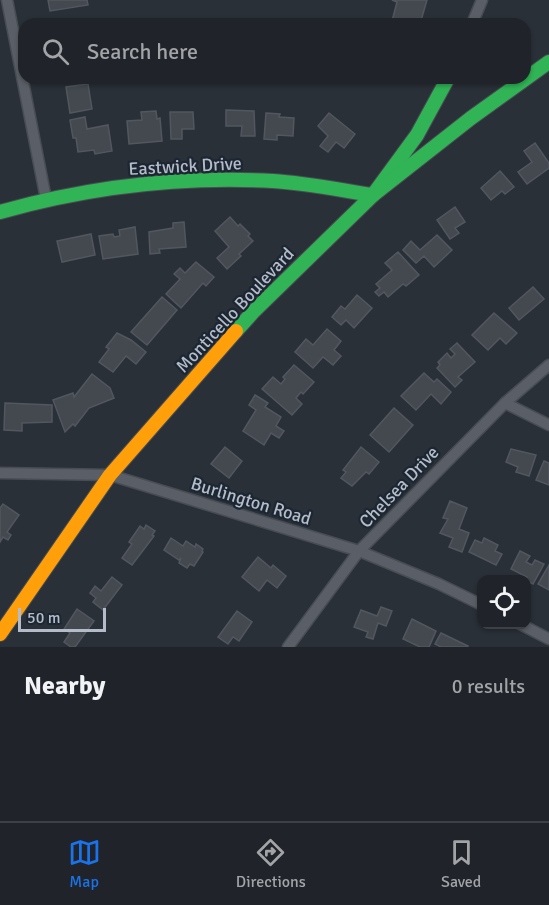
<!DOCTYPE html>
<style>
body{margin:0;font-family:Signika,sans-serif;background:#2d3036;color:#f1f3f6}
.controls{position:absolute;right:18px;bottom:18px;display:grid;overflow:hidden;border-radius:12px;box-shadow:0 2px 4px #0004}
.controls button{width:54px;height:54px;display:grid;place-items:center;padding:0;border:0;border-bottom:2px solid #3d4147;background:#20242a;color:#f1f3f6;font:30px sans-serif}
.scale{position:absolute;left:18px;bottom:15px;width:88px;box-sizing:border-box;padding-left:6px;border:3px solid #b4bcc9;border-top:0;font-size:16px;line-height:21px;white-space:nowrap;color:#b4bcc9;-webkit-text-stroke:4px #1d2633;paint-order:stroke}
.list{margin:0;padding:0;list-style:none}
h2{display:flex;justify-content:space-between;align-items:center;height:78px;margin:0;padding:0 24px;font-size:26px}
h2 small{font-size:20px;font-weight:400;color:#a2a4a8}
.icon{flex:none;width:33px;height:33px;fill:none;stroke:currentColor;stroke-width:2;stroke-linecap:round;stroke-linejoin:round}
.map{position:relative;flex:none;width:549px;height:647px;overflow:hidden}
.search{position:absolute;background:#20242a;box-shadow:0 2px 4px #0004;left:18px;right:18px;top:18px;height:66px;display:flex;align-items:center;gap:15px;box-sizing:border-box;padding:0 21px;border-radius:18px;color:#a2a4a8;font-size:22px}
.sheet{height:174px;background:#20242a}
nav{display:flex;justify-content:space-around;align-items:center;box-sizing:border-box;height:84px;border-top:2px solid #3d4147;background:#20242a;font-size:16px;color:#a2a4a8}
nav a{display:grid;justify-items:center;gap:3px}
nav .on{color:#1a73e8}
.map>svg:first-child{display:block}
</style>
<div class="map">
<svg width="549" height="647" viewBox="0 0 549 647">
<rect width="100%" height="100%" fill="#2a3038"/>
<g fill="#444950" stroke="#52575f" stroke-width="1.5">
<polygon points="48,0 87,0 88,5 50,11"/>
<polygon points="392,0 427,0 420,24 403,24 392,21 397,2"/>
<polygon points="88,84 92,109 70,113 66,87"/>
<polygon points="226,110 254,111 255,136 241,136 242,126 226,126"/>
<polygon points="156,111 157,119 160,118 162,141 129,144 127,121 142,120 141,112"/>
<polygon points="170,112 193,112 194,129 182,129 182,139 171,139"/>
<polygon points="266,113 280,114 279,117 294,118 293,136 277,135 277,140 264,139"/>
<polygon points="329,113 355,134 344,148 336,142 328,152 320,146 328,136 318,126"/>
<polygon points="85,117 87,129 108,125 112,151 95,154 94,150 78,152 76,138 73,138 70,120"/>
<polygon points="535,143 549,163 549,168 527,184 518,172 532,162 524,151"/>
<polygon points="500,171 514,187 505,194 502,191 491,200 481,188"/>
<polygon points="455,207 465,222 455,228 459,233 450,239 437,220"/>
<polygon points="230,217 238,226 240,224 250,234 248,236 253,241 239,254 241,256 227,269 217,258 229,247 215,231"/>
<polygon points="184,222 186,247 159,249 160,253 150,254 149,232 173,228 173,223"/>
<polygon points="135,227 138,254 103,259 99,236 113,234 114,237 120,236 119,230"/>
<polygon points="91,234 95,255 62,262 57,241"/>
<polygon points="437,235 452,250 434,267 424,256 416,263 403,250 411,241 420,250"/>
<polygon points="398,252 419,275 406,286 403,284 388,297 384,292 379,296 375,292 380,288 376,284 392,270 385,263"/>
<polygon points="196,262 214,277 206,286 203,283 181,308 166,294 180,279 174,274 180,268 185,273"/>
<polygon points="533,287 544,299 519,320 509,308"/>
<polygon points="357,295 372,308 354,328 346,320 341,325 332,317 341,306 345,309"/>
<polygon points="162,297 177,310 147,345 131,332"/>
<polygon points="494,313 517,333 506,344 500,338 488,350 472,335"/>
<polygon points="327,329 341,341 334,350 341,356 333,365 323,357 313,368 295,352 306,339 313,345"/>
<polygon points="117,333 131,340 146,352 136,364 126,356 113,372 99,362 109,349 106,347"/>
<polygon points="457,343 475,362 458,377 462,380 455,387 437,368 440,365 438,362 447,353 451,358 455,354 450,349"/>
<polygon points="294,365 314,382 303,394 301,392 296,398 302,404 292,415 262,389 273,377 281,384 285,379 283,377"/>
<polygon points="424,373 434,382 437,379 451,392 441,404 431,394 416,410 401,396"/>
<polygon points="92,374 110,388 114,398 89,408 75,426 73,424 65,432 53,400 73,393 74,397"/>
<polygon points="255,395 268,403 265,407 281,417 276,426 284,431 279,438 271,433 264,445 243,431 256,410 249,405"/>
<polygon points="5,403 52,405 52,422 22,423 22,431 4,430"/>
<polygon points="394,408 413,425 389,452 370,435"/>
<polygon points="225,447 242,461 229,478 211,464"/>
<polygon points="361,447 379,462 369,474 366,472 352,486 341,478 346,472 343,470"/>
<polygon points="511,449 536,455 529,476 516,472 518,467 506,462"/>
<polygon points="544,461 549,463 549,485 536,480"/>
<polygon points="450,501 467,508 459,529 469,533 462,552 449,547 453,538 440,533 448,519 443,518"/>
<polygon points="3,504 19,515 7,532 11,535 8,540 3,537 0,542 0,508"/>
<polygon points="146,525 155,531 152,535 154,536 132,565 122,558 132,544 129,542 140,526 144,529"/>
<polygon points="171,538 183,546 186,541 195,547 196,544 203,549 202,551 203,552 194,566 190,564 187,568 179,563 181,558 179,560 164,550"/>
<polygon points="484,538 498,545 495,551 502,554 496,565 469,552 475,540 482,543"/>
<polygon points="520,551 530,556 526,562 532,565 535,560 544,564 533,584 525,580 527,577 511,569"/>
<polygon points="258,557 271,568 273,565 286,576 277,588 267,580 259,591 242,577"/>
<polygon points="549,565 549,590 538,584"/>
<polygon points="112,577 122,585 103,610 93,602 96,598 90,593 95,586 101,591"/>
<polygon points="381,607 392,611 386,626 378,623 373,639 366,637 368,632 354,627 361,610 377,616"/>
<polygon points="77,609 94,621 75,647 71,647 64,642 70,633 64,629"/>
<polygon points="237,611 252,622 239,641 233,637 228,644 218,637"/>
<polygon points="412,619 436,631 429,647 420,647 403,639"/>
<polygon points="441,633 468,646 467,647 441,647 435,644"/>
</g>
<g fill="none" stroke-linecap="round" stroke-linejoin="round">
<g stroke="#484c53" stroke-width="13">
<g id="street">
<polyline points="7,0 46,199"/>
<polyline points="472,24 482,0"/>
<polyline points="505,403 549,425"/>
<polyline points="0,473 110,475 359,551 439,584 482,605"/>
<polyline points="520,624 549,639"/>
<polyline points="288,647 359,551 505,403 549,365"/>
</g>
</g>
<g stroke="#484c53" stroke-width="16">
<g id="fast">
<path d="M0,212C89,187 180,176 273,181C306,183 340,190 373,195L417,135L448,78"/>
<polyline points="236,331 253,312 373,195 471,118 549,62"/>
</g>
</g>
<g stroke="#484c53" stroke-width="16">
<polyline id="slow" points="0,634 110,475 236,331"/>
</g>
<use href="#street" stroke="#5a5e66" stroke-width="10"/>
<use href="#fast" stroke="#30b455" stroke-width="14"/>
<use href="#slow" stroke="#ff9f0a" stroke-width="14"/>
</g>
<g text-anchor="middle" stroke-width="4.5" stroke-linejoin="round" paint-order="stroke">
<g font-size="18" fill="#b4bcc9" stroke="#1d2633">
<text transform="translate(185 166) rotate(-3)" y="6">Eastwick Drive</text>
<text transform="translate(235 310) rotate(-47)" y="6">Monticello Boulevard</text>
<text transform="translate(399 487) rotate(-46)" y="6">Chelsea Drive</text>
<text transform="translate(251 501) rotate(17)" y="6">Burlington Road</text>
</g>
</g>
</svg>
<div class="controls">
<button><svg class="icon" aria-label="locate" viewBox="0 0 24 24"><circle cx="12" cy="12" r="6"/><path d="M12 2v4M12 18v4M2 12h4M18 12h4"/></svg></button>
</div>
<div class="scale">50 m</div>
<div class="search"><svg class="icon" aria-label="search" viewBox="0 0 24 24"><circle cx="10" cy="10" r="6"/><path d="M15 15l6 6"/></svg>Search here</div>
</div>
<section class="sheet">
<h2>Nearby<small>0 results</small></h2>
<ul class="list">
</ul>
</section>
<nav>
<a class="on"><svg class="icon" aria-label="map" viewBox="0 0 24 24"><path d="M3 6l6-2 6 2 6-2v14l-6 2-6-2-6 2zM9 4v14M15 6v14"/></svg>Map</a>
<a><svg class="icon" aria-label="directions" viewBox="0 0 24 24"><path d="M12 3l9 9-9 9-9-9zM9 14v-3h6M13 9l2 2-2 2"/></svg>Directions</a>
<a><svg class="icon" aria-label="saved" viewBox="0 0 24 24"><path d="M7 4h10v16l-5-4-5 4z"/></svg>Saved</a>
</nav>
